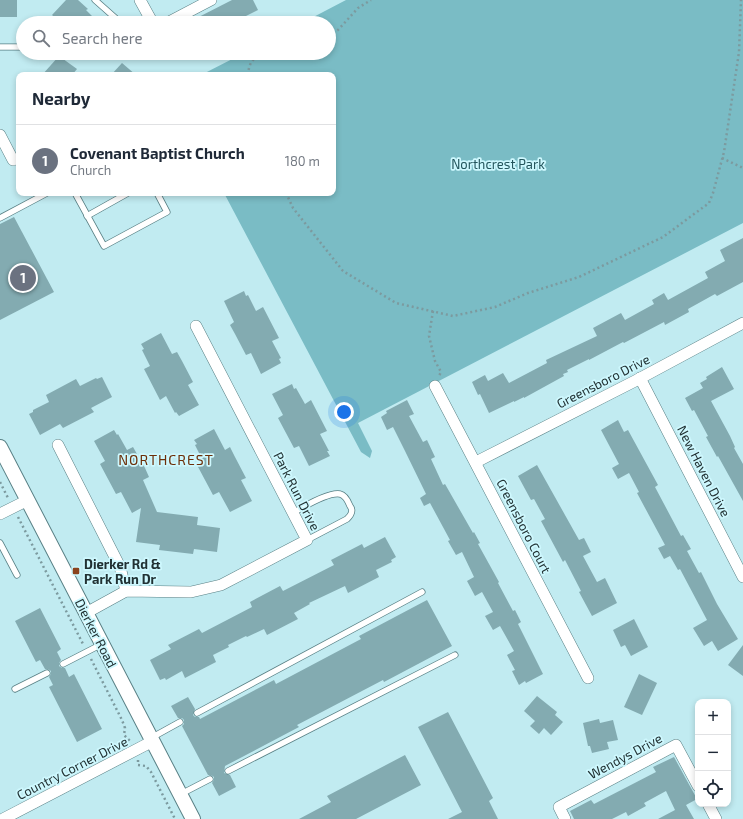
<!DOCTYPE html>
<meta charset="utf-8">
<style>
body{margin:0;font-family:"Exo 2",sans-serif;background:#f2f2f3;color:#1f2937}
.controls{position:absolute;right:12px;bottom:12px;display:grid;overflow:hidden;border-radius:8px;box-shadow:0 2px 6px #0003}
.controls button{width:36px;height:36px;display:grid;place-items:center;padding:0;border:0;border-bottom:1px solid #e0e1e3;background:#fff;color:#1f2937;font:20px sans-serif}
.you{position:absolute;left:344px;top:412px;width:14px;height:14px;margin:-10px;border:3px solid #fff;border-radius:50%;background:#1a73e8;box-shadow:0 0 0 6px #1a73e833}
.badge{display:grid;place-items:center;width:26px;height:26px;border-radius:50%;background:#7c3aed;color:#fff;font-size:13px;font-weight:700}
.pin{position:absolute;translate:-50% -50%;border:2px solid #fff;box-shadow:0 1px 4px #0006}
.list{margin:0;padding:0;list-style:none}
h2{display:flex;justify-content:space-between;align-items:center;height:52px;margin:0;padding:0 16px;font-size:17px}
h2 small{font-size:13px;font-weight:400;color:#747a83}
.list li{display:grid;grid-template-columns:26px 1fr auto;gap:12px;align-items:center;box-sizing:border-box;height:72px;padding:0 16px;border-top:1px solid #e0e1e3}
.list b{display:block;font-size:15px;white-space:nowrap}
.list p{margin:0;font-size:13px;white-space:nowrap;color:#747a83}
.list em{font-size:13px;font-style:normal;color:#747a83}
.icon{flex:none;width:22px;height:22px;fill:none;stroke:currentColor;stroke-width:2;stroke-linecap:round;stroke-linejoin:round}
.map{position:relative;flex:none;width:743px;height:819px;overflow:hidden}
.search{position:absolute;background:#fff;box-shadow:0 2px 6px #0003;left:16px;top:16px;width:320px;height:44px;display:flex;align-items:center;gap:10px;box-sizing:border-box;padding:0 14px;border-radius:22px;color:#747a83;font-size:15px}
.panel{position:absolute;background:#fff;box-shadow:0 2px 6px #0003;left:16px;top:72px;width:320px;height:124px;border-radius:8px}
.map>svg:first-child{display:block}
</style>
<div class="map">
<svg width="743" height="819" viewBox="0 0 743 819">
<rect width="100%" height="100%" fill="#c1ebf1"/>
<polygon fill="#7abcc5" points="346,0 743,0 743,223 358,423 372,451 370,458 361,452 224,193 333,193 333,75 201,75 244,53 329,53 329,23 302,23"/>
<g fill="#83abb1">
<rect x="0" y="0" width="17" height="17"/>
<polygon points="66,0 78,0 88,9 86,10 93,17 87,23 61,23 52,15"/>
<polygon points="232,0 253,0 258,10 232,23 187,23"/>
<polygon points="59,56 77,69 72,75 42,75"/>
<polygon points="122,63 136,75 111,75"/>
<polygon points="14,217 54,292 0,320 0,224"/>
<polygon points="743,238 743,282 717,296 715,294 688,309 689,312 665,325 664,322 624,343 623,342 589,360 589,359 567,370 568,372 563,374 564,376 524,398 524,397 514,402 514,401 489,413 480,394 478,395 472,382 485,375 488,381 503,373 509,383 547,363 546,360 597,336 593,328 621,313 625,320 654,304 652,300 664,293 668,300 708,278 705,272 725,261 720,250"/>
<polygon points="244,291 246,296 248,295 256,311 263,307 279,338 272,341 281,358 279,359 281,363 261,374 251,353 246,355 235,334 230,325 234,322 224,301"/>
<polygon points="161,333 172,354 177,352 182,361 193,382 188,385 199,405 179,416 176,412 175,413 166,396 160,400 144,369 150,366 142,350 144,349 141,344"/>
<polygon points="722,367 734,389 711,401 730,436 735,447 734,448 743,464 743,501 718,456 717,457 706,437 708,436 694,410 692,411 685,398 703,388 700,383 707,379 706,377"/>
<polygon points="102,377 112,397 91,408 94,412 63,428 60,424 40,435 29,414 33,412 33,410 49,402 46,395 76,379 80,386 96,378 97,379"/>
<polygon points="292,384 294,389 296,388 305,404 311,400 327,431 320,434 329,451 327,451 330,456 309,466 299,446 294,448 278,418 283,415 272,394"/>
<polygon points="407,400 414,414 409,416 423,442 427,440 435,457 431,459 443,485 445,484 473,533 474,532 480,543 478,544 499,582 498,583 513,611 515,610 521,622 518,624 543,674 526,683 525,681 519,685 512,671 515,670 507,655 514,651 500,626 493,630 485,616 493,612 482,592 475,596 467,581 474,577 462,552 456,555 448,541 450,540 430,503 424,506 420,498 426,494 405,451 393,427 387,430 381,417 387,413 386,411"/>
<polygon points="618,420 624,432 628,430 658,485 655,487 681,536 683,535 691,549 687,551 699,573 701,572 717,604 738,639 718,651 712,641 704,646 693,628 707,620 680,569 678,570 670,556 664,559 658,548 665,545 637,493 639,492 629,473 618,479 612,468 619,464 601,430"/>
<polygon points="214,429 225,450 230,447 235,457 246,478 241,480 252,501 230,512 219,492 213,495 197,465 203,461 195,445 197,444 194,440"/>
<polygon points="114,430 117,435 118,434 127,450 133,447 145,468 149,477 143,480 157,512 198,517 197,525 220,528 217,552 194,549 193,554 159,550 160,545 136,542 141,508 132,513 121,492 116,494 100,464 105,461 94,441"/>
<polygon points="537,465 579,540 584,538 591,552 583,556 597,582 605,578 617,603 592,616 579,592 581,591 565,560 563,562 541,521 545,519 534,499 531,500 518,476"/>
<polygon points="385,537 396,557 391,560 392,562 376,570 379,577 348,593 345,586 309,603 310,604 294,613 298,619 267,635 264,629 247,637 246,636 228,645 229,647 213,655 216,662 185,678 182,671 166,680 165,678 160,680 150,660 171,649 168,645 199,629 202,633 252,607 250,602 280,586 283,591 334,565 331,560 362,544 364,548"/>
<polygon points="427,600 452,646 384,682 383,680 297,725 299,727 225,766 224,773 230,775 236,787 219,796 212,783 214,780 214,777 211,775 208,775 182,726 184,724 184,720 182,718 178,718 171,706 188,697 195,709 193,715 195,717 199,717 200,719 274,680 276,684 361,639 359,636"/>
<polygon points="40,608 61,649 57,652 61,660 59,663 59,666 62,668 65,668 69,677 74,674 102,729 77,742 49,687 53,685 49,677 51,674 51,671 48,669 45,669 40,660 36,662 15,621"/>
<polygon points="634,619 648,647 631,656 625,645 621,647 613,630"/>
<polygon points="743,645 743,676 728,665"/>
<polygon points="639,674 657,683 642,715 624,707"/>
<polygon points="537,696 557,712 555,715 563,722 551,735 544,728 539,734 530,726 535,721 524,711"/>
<polygon points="448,712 493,798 489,801 498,819 448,819 462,812 418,727"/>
<polygon points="599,719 600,723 613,720 618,740 607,742 609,749 592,753 590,746 588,746 583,723"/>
<polygon points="405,755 421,785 356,819 299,819 331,802 327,796"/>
<polygon points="674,757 697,799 686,805 694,819 658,819 675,810 666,791 644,803 646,806 628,816 626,812 612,819 574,819 570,811 591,800 594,804 656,772 653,767"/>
</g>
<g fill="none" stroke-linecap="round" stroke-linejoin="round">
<g stroke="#598085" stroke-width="7">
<g id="service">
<polyline points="95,0 121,23"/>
<polyline points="0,47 23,47"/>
<polyline points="75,193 104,246 167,212 157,193"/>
<polyline points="87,216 128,193"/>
<polyline points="0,218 47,193"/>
<path d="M293,513C303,507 329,492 340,494C345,495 348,501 350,506C354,511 351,515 347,519L307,540"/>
<polyline points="0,543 17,575"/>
<polyline points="63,664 102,644"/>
<polyline points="15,689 47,673"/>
<polyline points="197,713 422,592"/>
<polyline points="151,738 180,722"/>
<polyline points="228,771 455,655"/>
<polyline points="181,794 210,779"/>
</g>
</g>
<g stroke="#598085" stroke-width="12">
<g id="minor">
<polyline points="140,0 151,20 154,23"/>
<polyline points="167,23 211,0"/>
<polyline points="0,135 13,160"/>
<polyline points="640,378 743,577"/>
<polyline points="435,386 588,678"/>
<polyline points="58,445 120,567 126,591"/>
<polyline points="476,462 635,381 743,323"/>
<polyline points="0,514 28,500"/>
<polyline points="86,613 126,591 191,592 221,585 307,540 196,326"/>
<polyline points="708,804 716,819"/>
<polyline points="3,819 153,741"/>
<polyline points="565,819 559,807 676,745 698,786"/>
</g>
</g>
<g stroke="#598085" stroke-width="16">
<polyline id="tertiary" points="0,447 193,819"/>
</g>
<g stroke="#7c9a9f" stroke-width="2.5" stroke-dasharray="2 3" stroke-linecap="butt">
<polyline points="329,36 338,30 358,8 371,0"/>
<path d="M248,75C249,62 253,58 264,53"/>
<polyline points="722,158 743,168"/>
<polyline points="286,193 293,208 343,271 396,303 453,316 495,307 528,293 579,277 663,237 709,203 713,193 724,152 739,52 741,0"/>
<polyline points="433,311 429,336 435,361 441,372 439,376"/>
<polyline points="0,482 8,498"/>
<polyline points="18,517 83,644"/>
<polyline points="91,659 122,720 125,728 124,735 130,741"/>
<polyline points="138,760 138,765 146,766 151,772 175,819"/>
</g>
<use href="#service" stroke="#fff" stroke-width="5.5"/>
<use href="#minor" stroke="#fff" stroke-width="11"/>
<use href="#tertiary" stroke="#fff" stroke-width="14"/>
</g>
<rect fill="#8a431e" stroke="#cef8fe" stroke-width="1.5" x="72" y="567" width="8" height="8" rx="2"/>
<g text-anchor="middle" stroke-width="3.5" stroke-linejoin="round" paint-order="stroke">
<g font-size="13" fill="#23555c" stroke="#cef8fe">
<text x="498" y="169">Northcrest Park</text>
</g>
<g font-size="13" fill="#213133" stroke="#cef8fe">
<text transform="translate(603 381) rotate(-27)" y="5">Greensboro Drive</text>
<text transform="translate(704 471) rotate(63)" y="5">New Haven Drive</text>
<text transform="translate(297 491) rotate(63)" y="5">Park Run Drive</text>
<text transform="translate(524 526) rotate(63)" y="5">Greensboro Court</text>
<text transform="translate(96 633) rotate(63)" y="5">Dierker Road</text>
<text transform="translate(625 756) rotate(-28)" y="5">Wendys Drive</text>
<text transform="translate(72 768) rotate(-27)" y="5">Country Corner Drive</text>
</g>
<g font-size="13" font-weight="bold" fill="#213133" stroke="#cef8fe" text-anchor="start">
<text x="84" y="569">Dierker Rd &amp;<tspan x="84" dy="15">Park Run Dr</tspan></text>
</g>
<g font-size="14" letter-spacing="1" fill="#6c2e08" stroke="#cef8fe">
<text x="166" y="465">NORTHCREST</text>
</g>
</g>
</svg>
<div class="controls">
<button>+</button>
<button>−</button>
<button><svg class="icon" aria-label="locate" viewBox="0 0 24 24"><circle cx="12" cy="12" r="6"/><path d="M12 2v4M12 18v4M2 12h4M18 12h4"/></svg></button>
</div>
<div class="you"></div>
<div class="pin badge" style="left:23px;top:278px;background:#6b7280">1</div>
<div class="search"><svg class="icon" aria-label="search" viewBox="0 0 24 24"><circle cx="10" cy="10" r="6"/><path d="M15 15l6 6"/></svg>Search here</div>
<section class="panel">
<h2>Nearby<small></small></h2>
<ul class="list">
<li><span class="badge" style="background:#6b7280">1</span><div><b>Covenant Baptist Church</b><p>Church</p></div><em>180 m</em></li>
</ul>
</section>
</div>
